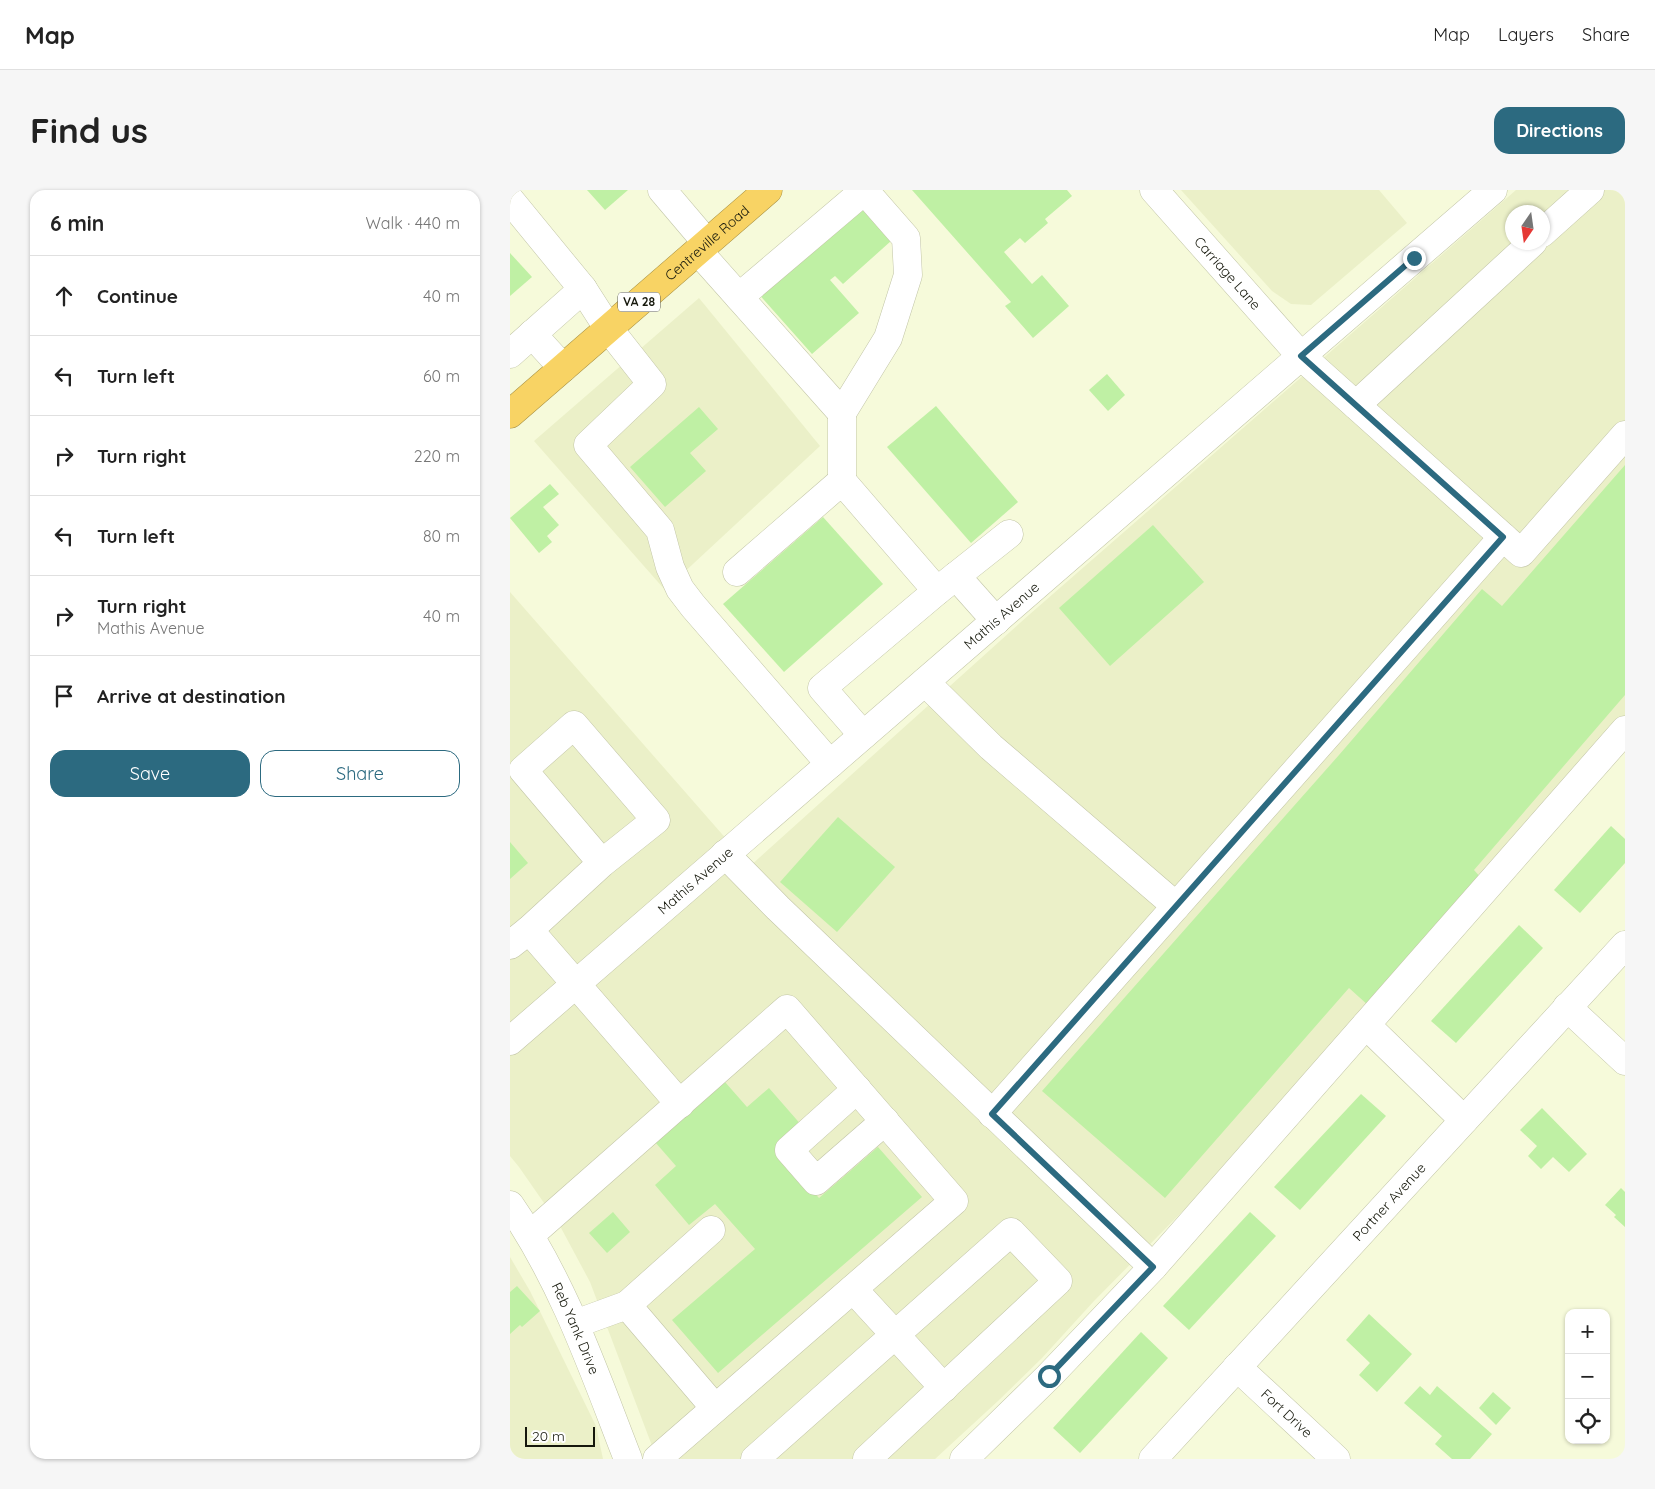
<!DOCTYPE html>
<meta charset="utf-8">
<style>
body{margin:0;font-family:Quicksand,sans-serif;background:#f6f6f6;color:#222}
.controls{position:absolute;right:15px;bottom:15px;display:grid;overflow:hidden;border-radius:10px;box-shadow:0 1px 4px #0004}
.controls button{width:45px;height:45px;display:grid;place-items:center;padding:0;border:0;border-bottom:1px solid #e0e0e0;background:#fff;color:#222;font:25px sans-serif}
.compass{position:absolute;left:995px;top:15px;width:45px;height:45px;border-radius:50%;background:#fff;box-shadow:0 1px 4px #0004;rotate:193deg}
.scale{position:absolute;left:15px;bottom:12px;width:70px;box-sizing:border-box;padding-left:5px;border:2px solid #16180c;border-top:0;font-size:14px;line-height:18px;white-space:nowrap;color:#16180c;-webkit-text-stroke:4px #fff;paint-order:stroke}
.stop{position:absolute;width:15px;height:15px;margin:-11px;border:4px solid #2c6a80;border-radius:50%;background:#fff}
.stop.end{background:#2c6a80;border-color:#fff;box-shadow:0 1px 5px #0008}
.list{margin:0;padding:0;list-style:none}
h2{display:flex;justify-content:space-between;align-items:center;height:65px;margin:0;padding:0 20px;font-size:21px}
h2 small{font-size:16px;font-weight:400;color:#767676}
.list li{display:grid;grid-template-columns:32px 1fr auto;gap:15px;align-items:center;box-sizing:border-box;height:80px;padding:0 20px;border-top:1px solid #e0e0e0}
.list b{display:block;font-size:19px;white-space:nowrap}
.list p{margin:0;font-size:16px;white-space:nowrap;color:#767676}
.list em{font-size:16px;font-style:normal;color:#767676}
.actions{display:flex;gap:10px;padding:15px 20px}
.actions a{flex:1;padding:11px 0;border:1px solid #2c6a80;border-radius:15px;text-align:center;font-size:18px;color:#2c6a80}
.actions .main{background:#2c6a80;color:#fff}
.icon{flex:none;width:28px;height:28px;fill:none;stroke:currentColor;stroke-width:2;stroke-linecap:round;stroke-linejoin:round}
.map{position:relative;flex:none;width:1115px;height:1269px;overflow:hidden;border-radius:15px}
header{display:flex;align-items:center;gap:30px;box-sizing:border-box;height:70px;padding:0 25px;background:#fff;border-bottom:1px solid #e0e0e0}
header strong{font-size:24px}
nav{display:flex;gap:28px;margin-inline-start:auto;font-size:18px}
.intro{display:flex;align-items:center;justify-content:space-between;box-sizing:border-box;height:120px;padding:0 30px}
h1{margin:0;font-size:35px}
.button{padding:12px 22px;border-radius:15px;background:#2c6a80;color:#fff;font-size:18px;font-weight:700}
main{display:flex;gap:30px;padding:0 30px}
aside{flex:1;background:#fff;border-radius:15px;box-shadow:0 1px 4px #0004}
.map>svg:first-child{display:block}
</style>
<header>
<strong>Map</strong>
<nav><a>Map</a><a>Layers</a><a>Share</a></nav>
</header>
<div class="intro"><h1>Find us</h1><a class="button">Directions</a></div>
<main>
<aside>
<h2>6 min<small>Walk · 440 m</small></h2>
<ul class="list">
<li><svg class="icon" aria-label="ahead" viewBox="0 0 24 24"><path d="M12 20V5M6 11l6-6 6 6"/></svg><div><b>Continue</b></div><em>40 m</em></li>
<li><svg class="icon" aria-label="left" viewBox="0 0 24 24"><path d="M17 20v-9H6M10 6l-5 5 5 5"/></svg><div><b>Turn left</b></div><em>60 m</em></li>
<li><svg class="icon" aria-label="right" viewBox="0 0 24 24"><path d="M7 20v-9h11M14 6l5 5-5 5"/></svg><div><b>Turn right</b></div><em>220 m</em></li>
<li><svg class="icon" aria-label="left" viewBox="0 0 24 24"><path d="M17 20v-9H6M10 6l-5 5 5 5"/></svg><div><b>Turn left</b></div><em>80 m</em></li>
<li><svg class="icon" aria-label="right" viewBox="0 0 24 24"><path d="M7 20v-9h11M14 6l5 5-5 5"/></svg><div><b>Turn right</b><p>Mathis Avenue</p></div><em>40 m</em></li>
<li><svg class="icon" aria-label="arrive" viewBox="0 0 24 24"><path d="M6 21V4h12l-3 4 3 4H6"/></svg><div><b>Arrive at destination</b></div></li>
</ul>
<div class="actions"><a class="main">Save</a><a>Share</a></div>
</aside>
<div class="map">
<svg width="1115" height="1269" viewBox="0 0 1115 1269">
<rect width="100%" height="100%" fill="#f6fada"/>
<g fill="#ebf0c8" fill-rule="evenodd">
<polygon points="671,0 869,0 897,33 801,115 781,114 762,101"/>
<path d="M1006,0H1115V557L805,887L584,1111L532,1168L488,1211L425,1269H147L80,1092L50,1036L9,977L0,966V402L240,676L520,424ZM1002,22H1032V52H1002Z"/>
<polygon points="189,108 310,256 155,400 24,251"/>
<polygon points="0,1067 20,1101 86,1236 93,1269 0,1269"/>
</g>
<g fill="#bff0a4">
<polygon points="77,0 118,0 95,20"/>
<polygon points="402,0 557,0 562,6 535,29 538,33 515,53 510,48 494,62 522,94 532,85 559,116 523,148 495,116 501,112"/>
<polygon points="352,18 381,51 333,94 325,86 320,90 349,123 302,164 247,102"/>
<polygon points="0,63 22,87 0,106"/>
<polygon points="597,184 615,205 598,221 579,200"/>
<polygon points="426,216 508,312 461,353 377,257"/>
<polygon points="189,217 208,239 180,263 196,281 155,317 120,277"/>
<polygon points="1115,275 1115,505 964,680 972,689 859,816 839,798 655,1008 532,901 829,565 972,399 992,416"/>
<polygon points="40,294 49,304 33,317 49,335 37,346 42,352 29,363 0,328"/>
<polygon points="313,327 373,394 274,482 213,414"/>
<polygon points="643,335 694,392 600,476 549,418"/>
<polygon points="328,627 385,677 327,742 270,692"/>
<polygon points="1101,636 1115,649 1115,673 1070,723 1044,700"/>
<polygon points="0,652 18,673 0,689"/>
<polygon points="1009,735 1033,758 946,853 921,831"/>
<polygon points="215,892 237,917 259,898 293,937 267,960 309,1008 368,957 412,1007 208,1183 162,1130 245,1059 205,1014 179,1035 145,995 166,976 145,952"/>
<polygon points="851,904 876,926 790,1020 764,997"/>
<polygon points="1032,918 1077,964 1059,982 1043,967 1031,979 1018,966 1027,956 1010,940"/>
<polygon points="1111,998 1115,1002 1115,1037 1104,1027 1106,1025 1095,1015"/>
<polygon points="103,1022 120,1042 97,1063 79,1043"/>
<polygon points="740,1022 766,1046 679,1140 653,1116"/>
<polygon points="7,1096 30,1121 12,1137 10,1135 0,1144 0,1102"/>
<polygon points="859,1124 902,1164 867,1202 849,1185 860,1173 836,1150"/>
<polygon points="631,1142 658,1168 570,1263 543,1238"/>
<polygon points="910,1196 920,1205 927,1196 982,1244 960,1269 942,1269 925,1254 932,1246 894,1213"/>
<polygon points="983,1202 1001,1218 986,1235 969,1218"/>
</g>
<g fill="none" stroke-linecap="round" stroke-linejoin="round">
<g stroke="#c2c5a7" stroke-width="29">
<g id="minor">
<polyline points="152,0 197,53"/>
<path id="s1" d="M644,0L791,166L1011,363L1115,245"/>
<polyline points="0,10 73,99 0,164"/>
<polyline points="1032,43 1080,0"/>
<polyline points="188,61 332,223 378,148 398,85 396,48 354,0"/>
<polyline points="73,99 98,138 142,194 78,255 150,340 160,377 170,399 183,416 320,574"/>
<polyline points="229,107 355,0"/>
<polyline points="22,144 53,178"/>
<polyline points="846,215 1023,52"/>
<polyline points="332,291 332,223"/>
<polyline points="227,382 332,291 427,401"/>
<polyline points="446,386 486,431"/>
<polyline points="415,492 481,557 666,716"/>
<polyline points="353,545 312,498 427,401 499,344"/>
<polyline points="215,664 268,718 643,1077"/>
<polyline points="19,740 92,673 146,630 64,535 13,580 92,673"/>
<polyline points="0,755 19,740 170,914"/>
<polyline points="1057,817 1115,871"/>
<polyline points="856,835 954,930"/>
<path id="s2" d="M0,851L983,0"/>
<polyline points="347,899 279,960 306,991 375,931"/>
<polyline points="482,924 993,347"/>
<path id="s3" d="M0,1015C54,1093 84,1182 118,1269"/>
<polyline points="20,1045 277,819 444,1011 147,1269"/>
<polyline points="343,1099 434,1198"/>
<polyline points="117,1115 201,1040"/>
<polyline points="65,1134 117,1115 205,1218"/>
<path id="s4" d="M727,1177L826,1269"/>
<polyline points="245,1269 501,1042 548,1091 357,1269"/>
<polyline points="454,1269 539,1186 643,1077 1115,540"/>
<path id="s5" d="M643,1269L1115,755"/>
</g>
</g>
<g stroke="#a99245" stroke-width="29">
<g id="highway">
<path id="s6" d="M0,224L258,0"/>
</g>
</g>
<use href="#minor" stroke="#fff" stroke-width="28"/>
<use href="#highway" stroke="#f8d364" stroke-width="28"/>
</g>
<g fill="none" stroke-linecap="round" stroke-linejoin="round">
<polyline stroke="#2c6a80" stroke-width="6" points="539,1186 643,1077 482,924 993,347 791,166 904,68"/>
</g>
<g text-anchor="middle" stroke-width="5" stroke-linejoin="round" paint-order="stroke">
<rect fill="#fff" stroke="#5c5d55" stroke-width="1" x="108" y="102.5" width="42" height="19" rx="4"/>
<g font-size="12" font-weight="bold" fill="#16180c">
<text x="129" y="116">VA 28</text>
</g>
<g font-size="14" fill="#16180c" stroke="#fff">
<text dy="5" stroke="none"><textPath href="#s6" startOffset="261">Centreville Road</textPath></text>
<text dy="5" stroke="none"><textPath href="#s1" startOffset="111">Carriage Lane</textPath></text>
<text dy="5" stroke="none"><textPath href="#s2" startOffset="650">Mathis Avenue</textPath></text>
<text dy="5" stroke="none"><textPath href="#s2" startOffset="245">Mathis Avenue</textPath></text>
<text dy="5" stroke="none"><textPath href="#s5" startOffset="349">Portner Avenue</textPath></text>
<text dy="5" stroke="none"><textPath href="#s3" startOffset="140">Reb Yank Drive</textPath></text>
<text dy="5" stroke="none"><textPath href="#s4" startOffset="68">Fort Drive</textPath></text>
</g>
</g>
</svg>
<div class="controls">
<button>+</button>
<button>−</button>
<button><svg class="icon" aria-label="locate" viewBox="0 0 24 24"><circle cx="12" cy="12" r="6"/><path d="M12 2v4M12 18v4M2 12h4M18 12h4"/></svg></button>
</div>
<svg class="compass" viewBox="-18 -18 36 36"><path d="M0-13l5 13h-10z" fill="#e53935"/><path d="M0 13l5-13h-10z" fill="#767676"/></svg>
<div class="scale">20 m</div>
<div class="stop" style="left:539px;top:1186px"></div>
<div class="stop end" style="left:904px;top:68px"></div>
</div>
</main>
